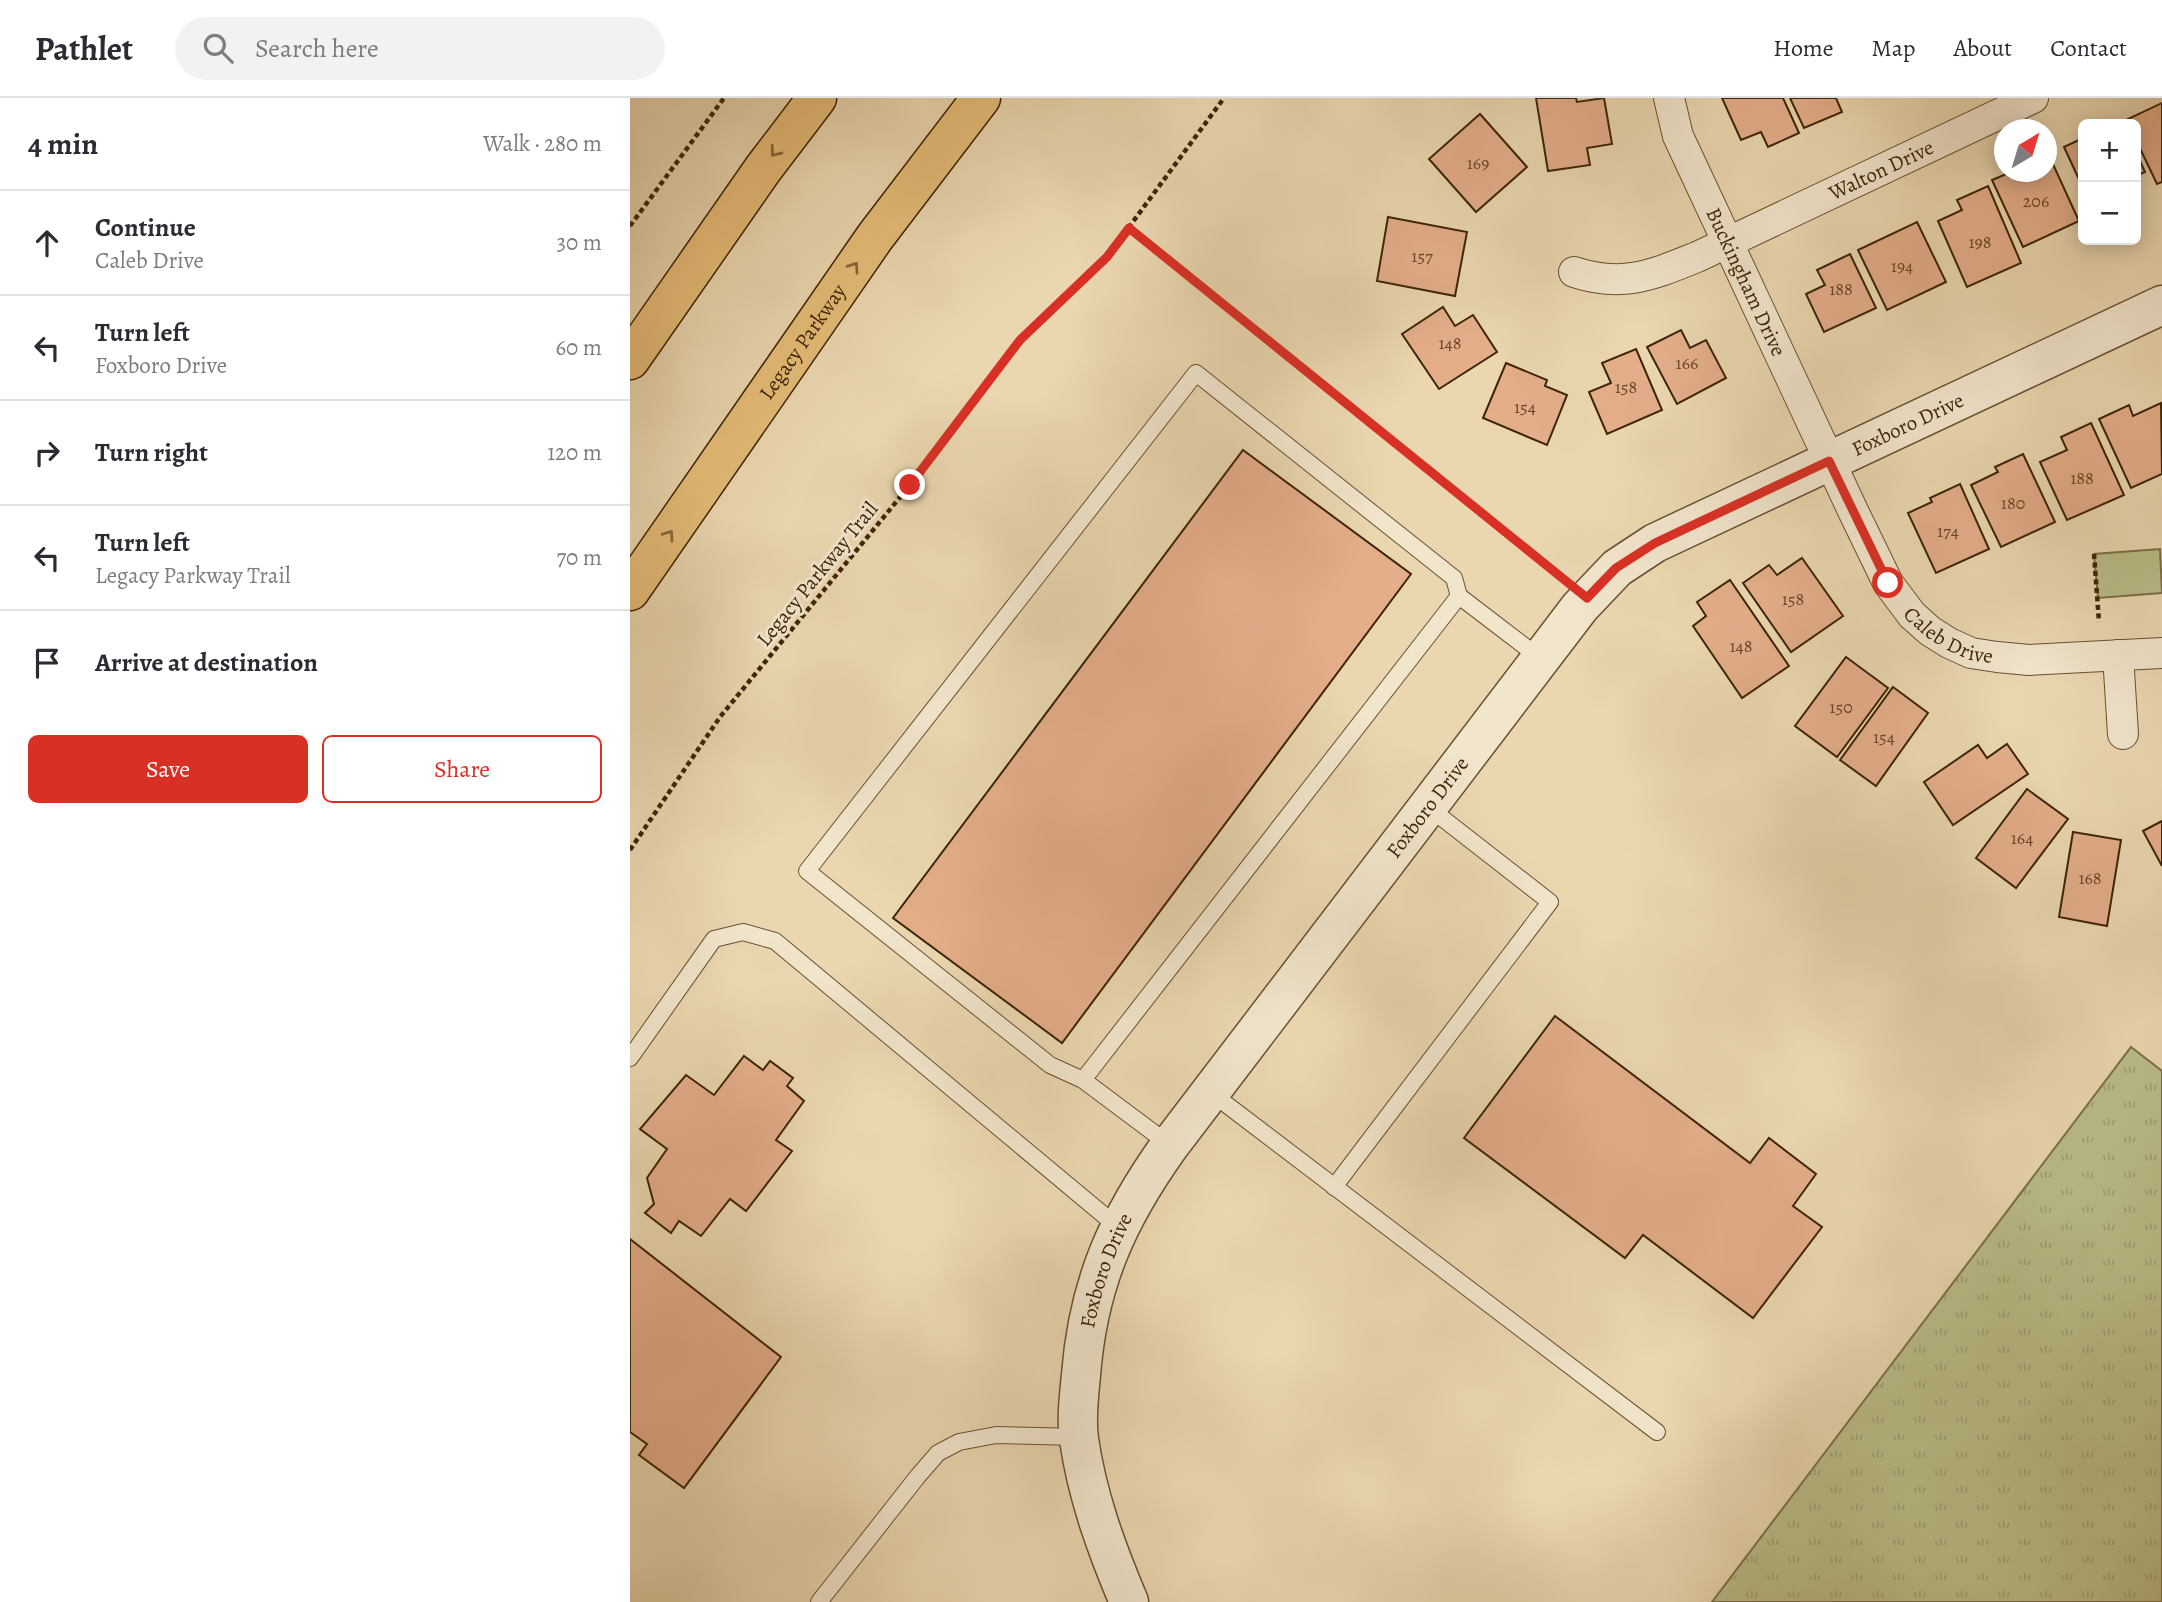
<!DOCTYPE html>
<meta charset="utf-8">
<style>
body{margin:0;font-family:Alegreya,serif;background:#f2f2f3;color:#2b2b33}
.controls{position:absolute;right:21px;top:21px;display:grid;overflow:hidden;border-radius:10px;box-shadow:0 4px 18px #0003}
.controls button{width:63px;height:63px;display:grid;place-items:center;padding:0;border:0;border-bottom:2px solid #e1e1e2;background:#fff;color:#2b2b33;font:35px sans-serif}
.compass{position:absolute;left:1364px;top:21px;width:63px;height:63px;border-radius:50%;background:#fff;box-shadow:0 4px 18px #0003;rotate:38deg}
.stop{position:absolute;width:21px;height:21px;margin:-16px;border:5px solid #d93025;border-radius:50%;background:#fff}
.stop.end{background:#d93025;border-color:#fff;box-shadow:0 2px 7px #0008}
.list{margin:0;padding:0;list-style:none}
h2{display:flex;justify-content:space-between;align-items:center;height:91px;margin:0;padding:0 28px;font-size:30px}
h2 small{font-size:23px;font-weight:400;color:#7c7c81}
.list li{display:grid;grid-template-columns:46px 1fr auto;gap:21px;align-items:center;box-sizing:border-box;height:105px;padding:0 28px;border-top:2px solid #e1e1e2}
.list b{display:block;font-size:26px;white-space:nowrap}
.list p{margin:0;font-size:23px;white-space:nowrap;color:#7c7c81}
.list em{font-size:23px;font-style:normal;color:#7c7c81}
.actions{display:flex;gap:14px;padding:21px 28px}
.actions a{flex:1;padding:16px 0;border:2px solid #d93025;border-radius:10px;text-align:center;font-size:24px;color:#d93025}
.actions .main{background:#d93025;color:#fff}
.icon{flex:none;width:38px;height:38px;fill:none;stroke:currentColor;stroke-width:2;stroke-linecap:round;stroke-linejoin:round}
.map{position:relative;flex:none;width:1532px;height:1504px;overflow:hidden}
header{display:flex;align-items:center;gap:42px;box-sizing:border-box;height:98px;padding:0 35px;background:#fff;border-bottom:2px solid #e1e1e2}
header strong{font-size:33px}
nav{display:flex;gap:38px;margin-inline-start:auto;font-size:24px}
.search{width:490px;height:63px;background:#f2f2f3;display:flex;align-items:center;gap:18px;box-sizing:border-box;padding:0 24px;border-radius:38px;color:#7c7c81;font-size:26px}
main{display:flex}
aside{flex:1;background:#fff}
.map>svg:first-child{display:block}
</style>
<header>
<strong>Pathlet</strong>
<div class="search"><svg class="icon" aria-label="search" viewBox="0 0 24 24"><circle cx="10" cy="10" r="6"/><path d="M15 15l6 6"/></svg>Search here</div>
<nav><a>Home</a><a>Map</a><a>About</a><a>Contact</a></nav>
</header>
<main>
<aside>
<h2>4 min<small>Walk · 280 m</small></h2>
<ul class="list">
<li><svg class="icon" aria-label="ahead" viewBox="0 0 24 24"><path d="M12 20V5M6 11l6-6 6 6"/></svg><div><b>Continue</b><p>Caleb Drive</p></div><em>30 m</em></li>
<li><svg class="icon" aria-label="left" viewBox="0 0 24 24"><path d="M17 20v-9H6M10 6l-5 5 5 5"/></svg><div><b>Turn left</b><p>Foxboro Drive</p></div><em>60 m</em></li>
<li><svg class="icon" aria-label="right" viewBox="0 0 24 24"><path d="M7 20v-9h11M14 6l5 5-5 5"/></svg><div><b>Turn right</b></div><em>120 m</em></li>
<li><svg class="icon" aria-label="left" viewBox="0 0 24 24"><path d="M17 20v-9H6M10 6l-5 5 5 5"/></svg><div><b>Turn left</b><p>Legacy Parkway Trail</p></div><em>70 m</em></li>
<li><svg class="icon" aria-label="arrive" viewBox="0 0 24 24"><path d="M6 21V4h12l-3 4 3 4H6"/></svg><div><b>Arrive at destination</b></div></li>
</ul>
<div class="actions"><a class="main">Save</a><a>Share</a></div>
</aside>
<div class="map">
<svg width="1532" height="1504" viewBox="0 0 1532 1504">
<defs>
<pattern id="grass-tufts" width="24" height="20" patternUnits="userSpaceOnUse" patternTransform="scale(1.75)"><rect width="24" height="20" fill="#babd89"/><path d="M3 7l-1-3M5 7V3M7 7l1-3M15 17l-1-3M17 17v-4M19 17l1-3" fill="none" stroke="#a1a275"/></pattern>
</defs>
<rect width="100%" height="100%" fill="#ead7b0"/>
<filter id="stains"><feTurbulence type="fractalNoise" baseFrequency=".00286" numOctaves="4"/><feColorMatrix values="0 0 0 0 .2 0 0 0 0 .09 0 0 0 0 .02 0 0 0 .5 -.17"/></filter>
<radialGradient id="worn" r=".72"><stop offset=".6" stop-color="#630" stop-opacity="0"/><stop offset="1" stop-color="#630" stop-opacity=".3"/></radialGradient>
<polygon fill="url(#grass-tufts)" stroke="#7c7046" stroke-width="2" points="1501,949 1532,973 1532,1504 1082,1504"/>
<polygon fill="#babd89" stroke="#7c7046" stroke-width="2" points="1530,451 1532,495 1468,500 1464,456"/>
<g fill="#e4ae8b" stroke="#3d2403" stroke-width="2">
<polygon points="906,0 946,0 947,4 974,0 982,46 957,50 960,67 918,73"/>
<polygon points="1092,0 1153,0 1169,35 1138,49 1131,34 1111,42"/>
<polygon points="1160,0 1206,0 1212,14 1174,30"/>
<polygon points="1532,5 1532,84 1527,86 1506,42 1506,26 1498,26 1496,22"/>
<polygon points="850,16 897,69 846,114 799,61"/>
<polygon points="1453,40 1453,90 1434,49"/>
<polygon points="1506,54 1515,74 1506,78"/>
<polygon points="1422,64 1449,123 1393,149 1362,82 1381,74 1397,74 1398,76 1416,74 1416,67"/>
<polygon points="1358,88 1391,165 1337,189 1308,123 1332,112 1327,102"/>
<polygon points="758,119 837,134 825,198 747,183"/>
<polygon points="1287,124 1316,184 1257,212 1228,152"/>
<polygon points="1220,156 1246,210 1194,234 1176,196 1195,187 1187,172"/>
<polygon points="813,209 825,228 843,217 867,254 809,291 772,236"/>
<polygon points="1051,232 1060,250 1076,242 1096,280 1047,306 1017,249"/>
<polygon points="1006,251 1032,312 977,336 959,294 981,285 972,265"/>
<polygon points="876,265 917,282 915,288 937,297 917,347 853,320"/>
<polygon points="1531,305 1532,376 1501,390 1469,321 1499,307 1503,318"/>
<polygon points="1461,325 1494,397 1437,422 1410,364 1437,352 1431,339"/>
<polygon points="613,352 781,476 432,945 263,820"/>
<polygon points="1393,356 1425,424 1371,449 1341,387 1368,374 1365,369"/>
<polygon points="1330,386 1359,451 1306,475 1278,415 1302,404 1300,400"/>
<polygon points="1172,460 1213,518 1161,554 1113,485 1139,467 1147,477"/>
<polygon points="1100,482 1159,568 1112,600 1063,528 1076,518 1067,504"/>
<polygon points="1216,559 1258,590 1207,659 1165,628"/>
<polygon points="1263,589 1298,615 1246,688 1210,662"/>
<polygon points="1377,646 1398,676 1323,727 1294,684 1348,647 1357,660"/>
<polygon points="1397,691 1438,721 1386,790 1346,760"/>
<polygon points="1532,723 1532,768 1513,733"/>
<polygon points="1443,734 1491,742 1477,828 1429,819"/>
<polygon points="925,918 1120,1065 1139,1040 1186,1076 1163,1108 1192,1129 1123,1220 1013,1137 995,1160 834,1040"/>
<polygon points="114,958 133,972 140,963 163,980 157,988 174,1003 146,1042 162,1053 116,1113 100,1101 71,1138 49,1123 41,1135 15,1115 24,1106 17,1080 37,1051 10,1031 56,977 84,997"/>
<polygon points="0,1141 151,1259 54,1390 9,1357 17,1346 0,1334"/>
</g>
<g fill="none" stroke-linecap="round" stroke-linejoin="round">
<g stroke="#68512e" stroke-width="18">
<g id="service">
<polyline points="0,960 84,841 113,834 145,843 488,1129"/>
<polyline points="453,982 829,498"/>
<polyline points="580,994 1027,1334"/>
<polyline points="540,1047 453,982 420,967 177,773 566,275 824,480 829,498 910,560"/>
<polyline points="704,1089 920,804 798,709"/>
<polyline points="189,1504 288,1378 308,1355 329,1344 366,1337 449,1339"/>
</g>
</g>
<g stroke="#68512e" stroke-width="32">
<g id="minor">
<path id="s1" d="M1039,0L1048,38L1224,415L1258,485L1282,517L1300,533L1319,545L1341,555L1367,559L1399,562L1532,555"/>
<path id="s2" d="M944,174C993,190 1022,177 1067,159L1403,0"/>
<polyline points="1488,557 1493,636"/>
</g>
</g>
<g stroke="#68512e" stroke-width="41">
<g id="tertiary">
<path id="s3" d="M499,1504C477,1452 457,1398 449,1341C446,1321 449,1297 451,1277C458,1186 487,1121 540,1047L950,509L987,470L1025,445L1532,207"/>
</g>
</g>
<g stroke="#3d2403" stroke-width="41">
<g id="motorway">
<polyline points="0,262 133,71 187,0"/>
<path id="s4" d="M0,493L245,139L351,0"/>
</g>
</g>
<g stroke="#3d2403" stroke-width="4.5" stroke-dasharray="5 3.5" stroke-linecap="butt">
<polyline points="0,128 94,0"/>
<polyline points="499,130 931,479"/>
<polyline points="1464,456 1469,524"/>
<polyline points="0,752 90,619 280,387 390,242 477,159 594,0"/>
</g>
<use href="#service" stroke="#f1e5cc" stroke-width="16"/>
<use href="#minor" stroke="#f1e5cc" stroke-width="30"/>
<use href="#tertiary" stroke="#f1e5cc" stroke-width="38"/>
<use href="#motorway" stroke="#e5bc78" stroke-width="38"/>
</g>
<defs><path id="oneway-chevron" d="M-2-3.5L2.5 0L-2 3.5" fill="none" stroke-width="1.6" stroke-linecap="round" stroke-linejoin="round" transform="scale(1.75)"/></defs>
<g stroke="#896838">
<use href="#oneway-chevron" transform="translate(145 54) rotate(127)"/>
<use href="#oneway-chevron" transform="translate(224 169) rotate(-55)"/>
<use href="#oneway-chevron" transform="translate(39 437) rotate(-55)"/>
</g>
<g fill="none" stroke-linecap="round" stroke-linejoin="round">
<polyline stroke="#d93025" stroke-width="9" points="280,387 390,242 477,159 499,130 957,500 986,470 1025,445 1199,363 1258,485"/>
</g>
<g text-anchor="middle" stroke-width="6" stroke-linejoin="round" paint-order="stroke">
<g font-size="18" fill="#674625">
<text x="848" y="71">169</text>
<text x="1406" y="109">206</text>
<text x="1350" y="150">198</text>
<text x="792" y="164">157</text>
<text x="1272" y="174">194</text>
<text x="1211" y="197">188</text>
<text x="820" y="251">148</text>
<text x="1057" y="271">166</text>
<text x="996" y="295">158</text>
<text x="895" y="315">154</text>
<text x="1452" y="386">188</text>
<text x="1383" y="411">180</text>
<text x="1318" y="439">174</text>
<text x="1163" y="507">158</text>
<text x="1111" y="554">148</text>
<text x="1211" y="615">150</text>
<text x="1254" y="645">154</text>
<text x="1392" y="746">164</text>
<text x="1460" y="786">168</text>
</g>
<g font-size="21" fill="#3d2403" stroke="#f1e5cc">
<text dy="7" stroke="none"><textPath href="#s2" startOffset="331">Walton Drive</textPath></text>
<text dy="7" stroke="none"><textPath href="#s1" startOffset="200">Buckingham Drive</textPath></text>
<text dy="7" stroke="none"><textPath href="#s4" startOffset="303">Legacy Parkway</textPath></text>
<text dy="7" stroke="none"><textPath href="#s3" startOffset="1540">Foxboro Drive</textPath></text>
<text transform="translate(187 476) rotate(-51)" y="7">Legacy Parkway Trail</text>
<text dy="7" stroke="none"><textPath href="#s1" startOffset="616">Caleb Drive</textPath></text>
<text dy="7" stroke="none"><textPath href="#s3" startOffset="910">Foxboro Drive</textPath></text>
<text dy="7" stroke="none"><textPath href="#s3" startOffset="343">Foxboro Drive</textPath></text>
</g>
</g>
<rect width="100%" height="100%" filter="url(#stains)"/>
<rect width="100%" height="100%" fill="url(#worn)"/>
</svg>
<div class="controls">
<button>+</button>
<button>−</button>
</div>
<svg class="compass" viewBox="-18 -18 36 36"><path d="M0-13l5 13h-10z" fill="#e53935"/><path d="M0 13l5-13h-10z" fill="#7c7c81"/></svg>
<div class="stop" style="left:1258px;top:485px"></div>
<div class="stop end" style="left:280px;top:387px"></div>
</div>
</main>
